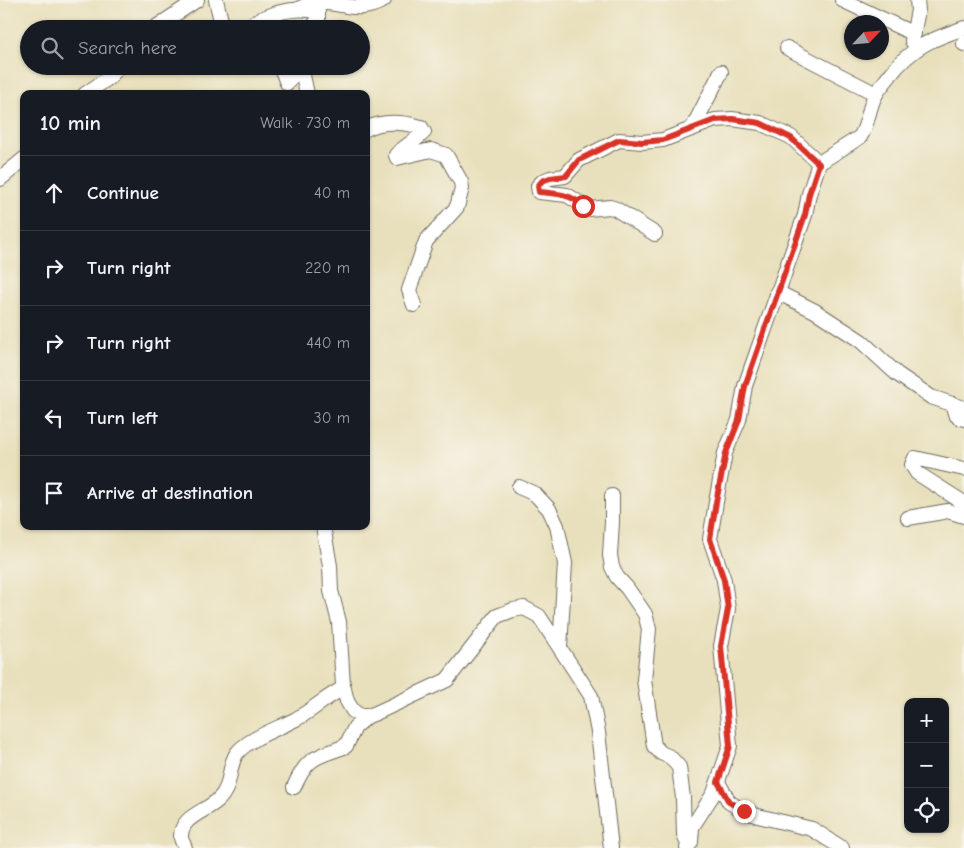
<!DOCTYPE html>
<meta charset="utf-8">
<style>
body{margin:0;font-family:"Comic Neue",sans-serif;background:#242831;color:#f1f3f6}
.controls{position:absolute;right:15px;bottom:15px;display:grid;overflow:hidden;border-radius:10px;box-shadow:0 1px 4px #0004}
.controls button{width:45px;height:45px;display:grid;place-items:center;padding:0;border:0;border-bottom:1px solid #363941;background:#171b24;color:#f1f3f6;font:25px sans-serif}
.compass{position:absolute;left:844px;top:15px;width:45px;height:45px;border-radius:50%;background:#171b24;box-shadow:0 1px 4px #0004;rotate:64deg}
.stop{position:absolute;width:15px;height:15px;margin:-11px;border:4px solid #d93025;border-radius:50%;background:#fff}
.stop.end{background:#d93025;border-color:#fff;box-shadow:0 1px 5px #0008}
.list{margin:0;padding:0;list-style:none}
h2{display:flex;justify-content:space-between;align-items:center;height:65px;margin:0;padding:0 20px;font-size:21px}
h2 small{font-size:16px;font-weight:400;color:#9ea1a6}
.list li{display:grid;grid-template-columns:32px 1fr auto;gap:15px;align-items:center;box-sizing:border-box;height:75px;padding:0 20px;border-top:1px solid #363941}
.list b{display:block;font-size:19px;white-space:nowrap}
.list em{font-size:16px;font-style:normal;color:#9ea1a6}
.icon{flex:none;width:28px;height:28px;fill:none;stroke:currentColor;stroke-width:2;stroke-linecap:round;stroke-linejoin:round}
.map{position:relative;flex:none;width:964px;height:848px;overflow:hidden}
.search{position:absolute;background:#171b24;box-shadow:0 1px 4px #0004;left:20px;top:20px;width:350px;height:55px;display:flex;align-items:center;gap:12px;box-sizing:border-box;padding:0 18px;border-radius:28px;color:#9ea1a6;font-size:19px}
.panel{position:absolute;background:#171b24;box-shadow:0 1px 4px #0004;left:20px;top:90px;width:350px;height:440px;border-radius:10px}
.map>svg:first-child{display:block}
</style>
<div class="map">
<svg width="964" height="848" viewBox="0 0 964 848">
<rect width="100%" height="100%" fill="#f7f3e8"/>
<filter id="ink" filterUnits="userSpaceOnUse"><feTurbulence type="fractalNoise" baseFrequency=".02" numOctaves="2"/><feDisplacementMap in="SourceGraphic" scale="10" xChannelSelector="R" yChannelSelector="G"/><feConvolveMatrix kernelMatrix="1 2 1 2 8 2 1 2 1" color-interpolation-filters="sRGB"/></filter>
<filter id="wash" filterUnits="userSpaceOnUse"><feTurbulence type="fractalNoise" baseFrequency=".0096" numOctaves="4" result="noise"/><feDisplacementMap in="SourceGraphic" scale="20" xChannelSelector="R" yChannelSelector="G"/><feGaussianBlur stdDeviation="1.12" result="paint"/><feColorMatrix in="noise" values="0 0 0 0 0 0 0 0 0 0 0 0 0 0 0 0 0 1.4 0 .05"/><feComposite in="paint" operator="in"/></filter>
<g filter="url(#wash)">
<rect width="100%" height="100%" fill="#e8e0bc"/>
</g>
<g filter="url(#ink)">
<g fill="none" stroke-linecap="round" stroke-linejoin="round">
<g stroke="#6d6a5e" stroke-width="16">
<g id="minor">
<polyline points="216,0 223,29"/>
<polyline points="842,0 914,34"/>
<path d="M300,8C305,6 310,3 315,3C342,0 355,16 384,0"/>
<polyline points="153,29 197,0"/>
<path d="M245,29C264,14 295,5 318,12V20L311,29"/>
<polyline points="912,41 918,10 917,0"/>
<polyline points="964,42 964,44"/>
<polyline points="787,48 876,94"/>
<polyline points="282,66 281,68 287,83 291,78 294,66"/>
<polyline points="301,66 307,94"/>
<polyline points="85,94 110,77 119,66"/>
<polyline points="693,127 721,72"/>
<path d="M366,129C383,120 403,122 421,127L424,132C416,141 404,146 396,155L397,158L431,150L446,155L461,182L462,188L457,207L426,241L409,290L414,305"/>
<polyline points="0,179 24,159"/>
<polyline points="655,234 616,209 610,207 589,209 567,195 539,192 538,186 543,181 550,178 565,176 579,160 619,140 642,142 663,140 715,120 732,119 760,123 791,137 819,163"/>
<polyline points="777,292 815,311 861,341 897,374 931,397 964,408"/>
<path d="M953,404C954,413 955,417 964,419"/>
<polyline points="964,469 915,458 912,465 917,473 964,503"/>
<polyline points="519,487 535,494 549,509 557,526 565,563 560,648"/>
<polyline points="612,496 612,522 610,555 612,567 617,577 627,588 645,614 649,629 644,680 654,746 661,753 670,757 679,767 683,798 684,834 686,840"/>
<polyline points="908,518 948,511 964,516"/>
<polyline points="323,526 330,566 331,591 339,622 343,685 347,701 353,711 361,716 368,716 376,713 447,680 497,616 513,610 524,608 539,616 591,696 598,732 611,848"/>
<polyline points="718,782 729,802 744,811 758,816 812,829 842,848"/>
<path d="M294,787C308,755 316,758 346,746L355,727L368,716"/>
<path d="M185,848C184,845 181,840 181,837C180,816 208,811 219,799C233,785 227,767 237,753C249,738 280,728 296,719C313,710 327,696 344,688"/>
<path d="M687,848L691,842L692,827L714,793L730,746L721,646L728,609L724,580L710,539L716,502L725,453L739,420L745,386L805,215L809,194L819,163L860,137C869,124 868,107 876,94C880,87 886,81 890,75C913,46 930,40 964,28"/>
</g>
</g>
<use href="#minor" stroke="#fff" stroke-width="14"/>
</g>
</g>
<g fill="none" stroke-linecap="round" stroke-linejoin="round" filter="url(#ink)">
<path stroke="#d93025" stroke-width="6" d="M583,206C570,193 556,194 539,192L538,186L542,181L550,178L566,176L579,160L619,140L642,142L663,140L715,120L732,119L760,123L791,138L819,164L809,194L805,215L745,386L739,420L726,453L716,502L710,539L724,580L728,609L721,646L730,746L718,782L729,802L744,811"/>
</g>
</svg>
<div class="controls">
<button>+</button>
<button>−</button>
<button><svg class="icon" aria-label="locate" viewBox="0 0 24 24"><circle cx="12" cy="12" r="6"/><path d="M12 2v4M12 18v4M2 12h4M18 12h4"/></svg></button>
</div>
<svg class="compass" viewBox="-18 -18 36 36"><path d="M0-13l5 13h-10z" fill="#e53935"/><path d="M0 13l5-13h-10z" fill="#9ea1a6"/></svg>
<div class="stop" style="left:583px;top:206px"></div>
<div class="stop end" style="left:744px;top:811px"></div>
<div class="search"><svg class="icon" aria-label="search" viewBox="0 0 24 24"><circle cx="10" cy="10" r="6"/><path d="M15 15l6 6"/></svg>Search here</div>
<section class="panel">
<h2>10 min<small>Walk · 730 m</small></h2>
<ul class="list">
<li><svg class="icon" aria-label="ahead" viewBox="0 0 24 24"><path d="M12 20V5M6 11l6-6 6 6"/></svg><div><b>Continue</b></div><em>40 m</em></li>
<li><svg class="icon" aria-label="right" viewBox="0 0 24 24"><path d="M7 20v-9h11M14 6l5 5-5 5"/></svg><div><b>Turn right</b></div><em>220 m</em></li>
<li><svg class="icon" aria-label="right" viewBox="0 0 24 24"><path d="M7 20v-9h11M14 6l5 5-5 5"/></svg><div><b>Turn right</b></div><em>440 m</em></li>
<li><svg class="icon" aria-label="left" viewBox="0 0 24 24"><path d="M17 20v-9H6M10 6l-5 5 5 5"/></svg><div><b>Turn left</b></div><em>30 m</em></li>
<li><svg class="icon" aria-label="arrive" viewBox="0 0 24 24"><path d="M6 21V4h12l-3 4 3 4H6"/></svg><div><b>Arrive at destination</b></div></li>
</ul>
</section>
</div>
